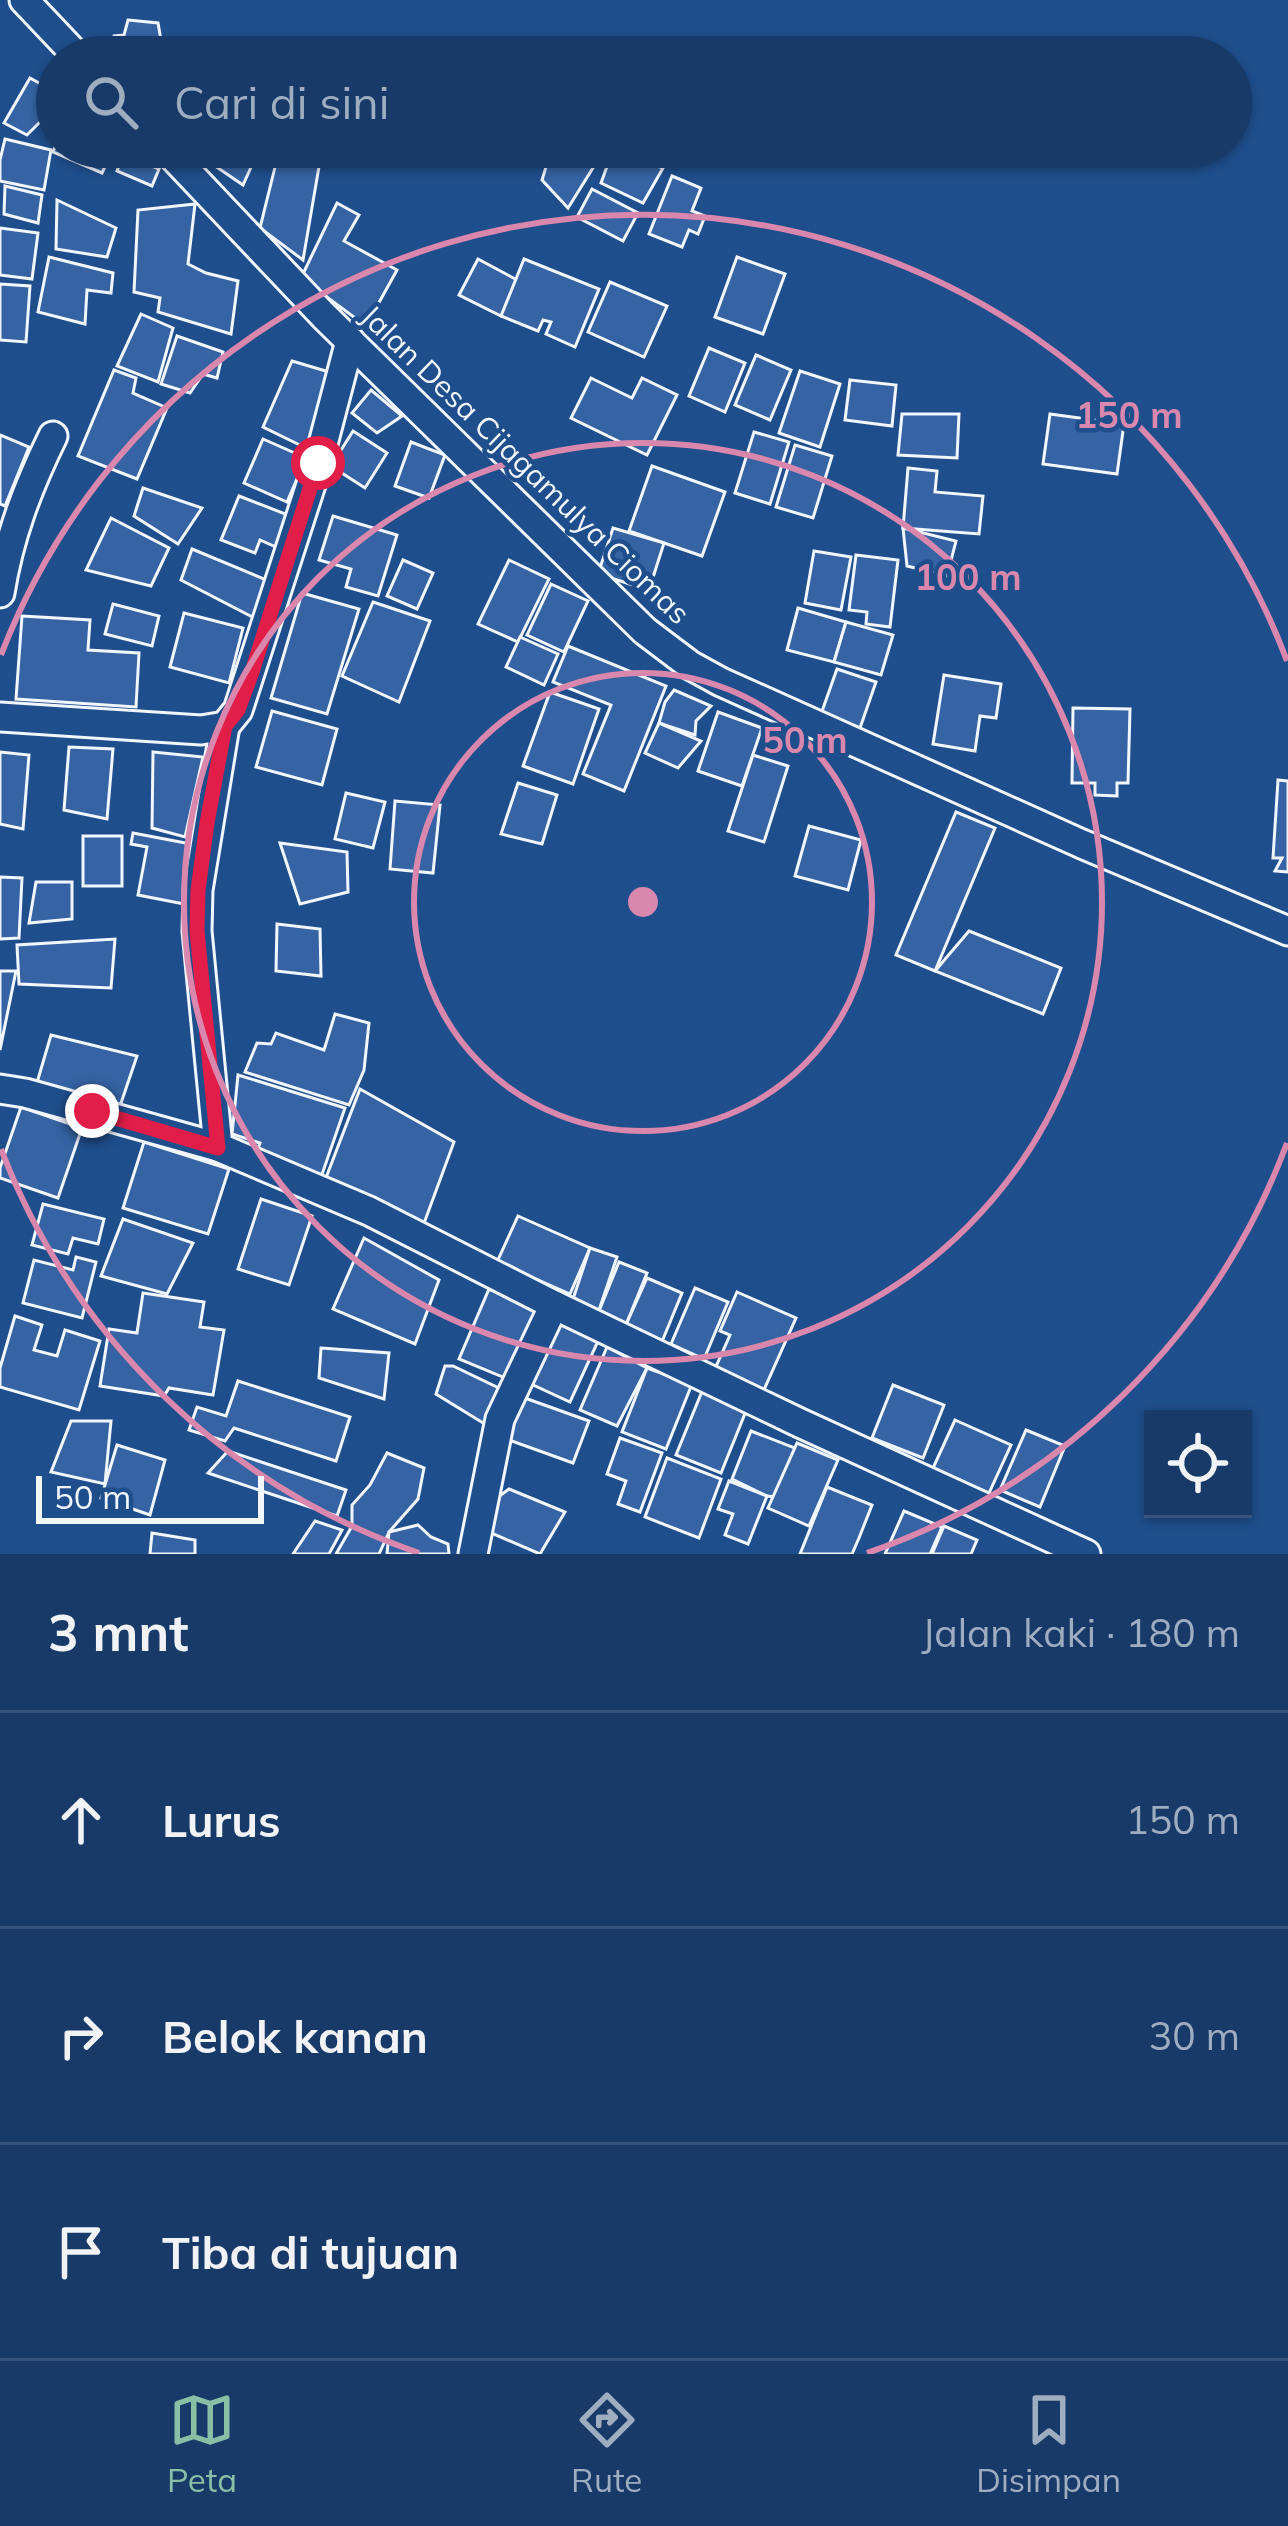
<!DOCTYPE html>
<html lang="id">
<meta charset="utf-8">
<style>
body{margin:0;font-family:Mulish,sans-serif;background:#20416f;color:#f1f3f6}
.controls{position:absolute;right:36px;bottom:36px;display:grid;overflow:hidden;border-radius:0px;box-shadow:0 3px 9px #0004}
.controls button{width:108px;height:108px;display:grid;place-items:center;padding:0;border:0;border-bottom:3px solid #36547d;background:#173a69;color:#f1f3f6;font:60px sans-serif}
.scale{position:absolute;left:36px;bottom:30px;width:228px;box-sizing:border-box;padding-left:12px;border:6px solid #f2f6ff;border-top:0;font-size:33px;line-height:42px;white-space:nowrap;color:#f2f6ff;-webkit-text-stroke:9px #1f4e8c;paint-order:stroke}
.stop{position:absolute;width:36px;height:36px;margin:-27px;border:9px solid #e11d48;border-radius:50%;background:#fff}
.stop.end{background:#e11d48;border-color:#fff;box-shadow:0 3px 12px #0008}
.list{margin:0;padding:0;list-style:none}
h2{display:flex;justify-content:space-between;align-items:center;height:156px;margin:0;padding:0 48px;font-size:51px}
h2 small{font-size:39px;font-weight:400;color:#9eadc0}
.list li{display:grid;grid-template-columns:78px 1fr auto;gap:36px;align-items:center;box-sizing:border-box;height:216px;padding:0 48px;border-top:3px solid #36547d}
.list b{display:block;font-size:45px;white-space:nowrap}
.list em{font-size:39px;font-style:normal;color:#9eadc0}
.icon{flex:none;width:66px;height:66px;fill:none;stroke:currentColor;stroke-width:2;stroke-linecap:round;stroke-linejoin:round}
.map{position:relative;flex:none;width:1288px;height:1554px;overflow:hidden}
.search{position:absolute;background:#173a69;box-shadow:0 3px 9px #0004;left:36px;right:36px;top:36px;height:132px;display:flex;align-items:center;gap:30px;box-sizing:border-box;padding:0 42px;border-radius:66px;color:#9eadc0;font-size:45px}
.sheet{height:804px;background:#173a69}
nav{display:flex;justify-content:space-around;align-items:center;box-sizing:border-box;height:168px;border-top:3px solid #36547d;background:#173a69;font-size:33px;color:#9eadc0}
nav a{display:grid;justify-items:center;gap:6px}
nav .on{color:#8abfa5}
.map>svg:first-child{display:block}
</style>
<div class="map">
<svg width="1288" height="1554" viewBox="0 0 1288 1554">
<rect width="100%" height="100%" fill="#1f4e8c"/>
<g fill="#3563a3" stroke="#f2f6ff" stroke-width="3">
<polygon points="128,20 158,23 161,40 192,57 110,57 114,36 124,35"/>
<polygon points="30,78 57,93 57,105 27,135 4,123"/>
<polygon points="5,139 51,150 44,190 0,181 0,160"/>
<polygon points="57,142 57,147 114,147 102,173 53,152"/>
<polygon points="203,147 273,147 269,157 257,154 243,185 199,155"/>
<polygon points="280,147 311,147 321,155 303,260 260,228"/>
<polygon points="552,147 606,147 568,208 542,180"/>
<polygon points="613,150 663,168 643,203 601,183"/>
<polygon points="124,154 159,169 152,186 117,171"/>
<polygon points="672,176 701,188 692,211 705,216 698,234 689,230 682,247 649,234"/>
<polygon points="5,186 42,195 38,223 4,214"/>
<polygon points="592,189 638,213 623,241 577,217"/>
<polygon points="57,200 116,228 107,257 56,249"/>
<polygon points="337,203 359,215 344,241 397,270 366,326 301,278"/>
<polygon points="195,204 188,264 206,273 238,281 231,334 158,312 160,298 134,292 138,210"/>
<polygon points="0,228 38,233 32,279 0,275"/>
<polygon points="49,257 113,273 111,293 87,290 85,324 38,312"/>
<polygon points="737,257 785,274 763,334 715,317"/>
<polygon points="478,259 519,281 501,316 459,295"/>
<polygon points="524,259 599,289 575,347 546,334 551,322 543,320 538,331 501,316"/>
<polygon points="610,282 667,306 644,357 588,332"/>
<polygon points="0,284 30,286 26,342 0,340"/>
<polygon points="141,314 173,328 158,382 117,366"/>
<polygon points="177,336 223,352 217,378 203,374 190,393 161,384"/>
<polygon points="709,348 745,363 725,412 689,396"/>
<polygon points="756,355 791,370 770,420 735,405"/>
<polygon points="292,361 336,374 310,450 263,427"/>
<polygon points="114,370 136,378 133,393 167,408 137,479 78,456"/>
<polygon points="800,371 840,384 820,447 779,433"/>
<polygon points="591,378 632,398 642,378 677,395 647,455 571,418"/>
<polygon points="850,380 896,385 892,426 845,420"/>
<polygon points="371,390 402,416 377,433 352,413"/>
<polygon points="902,414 959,414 957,458 898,455"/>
<polygon points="1050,414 1124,424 1117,474 1043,464"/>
<polygon points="353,431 387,453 365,488 331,466"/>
<polygon points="754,432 789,442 770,504 735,493"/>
<polygon points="0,435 29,447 5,506 0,504"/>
<polygon points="263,439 306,458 287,502 244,483"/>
<polygon points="411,442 445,455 429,498 395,486"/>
<polygon points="795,445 832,456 813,518 776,507"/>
<polygon points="652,466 725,492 702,556 629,531"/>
<polygon points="908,468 937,471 935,492 983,496 979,534 903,528"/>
<polygon points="143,488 202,508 178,544 134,516"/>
<polygon points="239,496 288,515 276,547 260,540 255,553 221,540"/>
<polygon points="333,516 397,535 378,596 346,587 351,569 319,560"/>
<polygon points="111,518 169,548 151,586 86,570"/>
<polygon points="613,528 664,543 649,590 598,574"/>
<polygon points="903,528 956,541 947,576 907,566"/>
<polygon points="192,549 271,582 262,622 181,580"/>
<polygon points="814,551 851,557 841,610 805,603"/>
<polygon points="856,555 898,560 890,627 866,624 867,612 849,610"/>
<polygon points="403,560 433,573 417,609 387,596"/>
<polygon points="509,560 549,579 518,642 478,624"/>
<polygon points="551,584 588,601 564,652 527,635"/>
<polygon points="302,593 359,609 327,714 271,698"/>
<polygon points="373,602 430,621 399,702 342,676"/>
<polygon points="113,604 159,616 152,646 105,634"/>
<polygon points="798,608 846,622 834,662 787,650"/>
<polygon points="184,613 243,628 229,683 170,667"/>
<polygon points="22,616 90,620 88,650 139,653 136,707 16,699"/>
<polygon points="846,622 893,635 881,675 834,662"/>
<polygon points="520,637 558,654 544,685 506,667"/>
<polygon points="568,646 666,686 624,791 583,774 611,705 553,682"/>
<polygon points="837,669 876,682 860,728 821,714"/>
<polygon points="944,675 1001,684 996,718 980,716 975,751 933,744"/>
<polygon points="674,690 711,706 696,721 695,735 659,723 665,702"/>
<polygon points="550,692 599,709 573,784 523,766"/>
<polygon points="1073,708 1130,709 1128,783 1117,783 1117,796 1095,795 1095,783 1072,783"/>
<polygon points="272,711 337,729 322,785 256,767"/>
<polygon points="718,712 762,728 742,786 698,771"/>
<polygon points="659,723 701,741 678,768 645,753"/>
<polygon points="69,747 113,749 107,819 64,810"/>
<polygon points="0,752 29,755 23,829 0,824"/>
<polygon points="153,752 203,757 185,837 152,828"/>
<polygon points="753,755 788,766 764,842 728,831"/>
<polygon points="1278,780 1288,781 1288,872 1275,871 1282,858 1273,858"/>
<polygon points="518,783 557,795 542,844 501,834"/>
<polygon points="346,793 385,802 373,848 335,839"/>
<polygon points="395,801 440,805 433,873 390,869"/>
<polygon points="956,812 995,828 935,971 896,955"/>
<polygon points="809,826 861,840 848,890 795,876"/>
<polygon points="133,833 196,845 184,904 138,895 147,847 131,844"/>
<rect x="83" y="836" width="39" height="50"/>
<polygon points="280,843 347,852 348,892 300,904"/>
<polygon points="0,877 22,878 19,938 0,939"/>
<polygon points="36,882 72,882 72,919 29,923"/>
<polygon points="277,924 320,929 321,976 276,971"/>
<polygon points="969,931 1061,968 1043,1014 935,971"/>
<polygon points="115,939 111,988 19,984 17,945"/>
<polygon points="0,971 16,971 0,1050"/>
<polygon points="335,1014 369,1023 364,1070 349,1105 245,1072 257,1043 271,1044 276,1033 324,1050"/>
<polygon points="51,1035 137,1056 119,1109 36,1086"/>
<polygon points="238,1075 345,1108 319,1183 254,1158 260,1143 232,1134"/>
<polygon points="360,1089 454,1142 423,1226 324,1183"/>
<polygon points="21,1107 82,1128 58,1198 0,1178 0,1168"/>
<polygon points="144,1142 229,1169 208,1234 123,1208"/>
<polygon points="261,1199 312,1216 289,1285 238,1269"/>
<polygon points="43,1204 104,1219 98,1244 73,1238 68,1254 32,1245"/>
<polygon points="518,1216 590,1248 570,1294 497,1262"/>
<polygon points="123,1219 193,1243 167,1294 101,1276"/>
<polygon points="364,1238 439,1280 415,1344 333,1309"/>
<polygon points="590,1248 617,1257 597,1316 573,1299"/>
<polygon points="76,1257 96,1262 82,1318 23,1303 34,1260 73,1270"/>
<polygon points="619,1262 647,1273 625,1327 597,1316"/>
<polygon points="647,1278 682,1293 661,1344 625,1327"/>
<polygon points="695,1288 728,1302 704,1359 671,1344"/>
<polygon points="489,1289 539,1310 510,1380 459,1359"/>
<polygon points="737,1292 796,1318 763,1392 714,1371 730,1335 720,1331"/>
<polygon points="143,1293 204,1302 200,1327 224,1330 213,1395 169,1388 164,1396 100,1386 109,1329 137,1333"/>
<polygon points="15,1316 42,1325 34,1350 57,1356 65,1330 100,1341 79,1410 0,1387 0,1368"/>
<polygon points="557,1320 599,1339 570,1402 529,1383"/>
<polygon points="607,1347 647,1368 617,1426 580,1410"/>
<polygon points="321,1348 389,1353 384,1399 319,1378"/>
<polygon points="445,1366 453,1366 507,1392 488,1426 436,1394"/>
<polygon points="647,1368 692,1384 666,1449 622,1432"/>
<polygon points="238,1381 350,1417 336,1461 234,1428 225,1441 189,1430 197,1407 226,1416"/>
<polygon points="893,1385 944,1405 923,1458 872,1438"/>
<polygon points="703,1389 748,1406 721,1473 676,1455"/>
<polygon points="522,1397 589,1421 573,1463 506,1439"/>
<polygon points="955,1420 1011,1445 989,1493 933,1468"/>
<polygon points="71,1421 111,1421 105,1484 51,1472"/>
<polygon points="1026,1430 1065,1446 1040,1507 1000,1490"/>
<polygon points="751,1431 795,1448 775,1497 767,1496 732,1479"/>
<polygon points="620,1438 662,1453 640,1512 618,1504 626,1481 607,1474"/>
<polygon points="797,1443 838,1460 809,1526 768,1508"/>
<polygon points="117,1445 165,1460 150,1515 101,1498"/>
<polygon points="228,1451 346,1490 337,1516 208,1473"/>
<polygon points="387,1453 424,1468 418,1499 389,1532 379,1554 336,1554 352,1526 352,1505 370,1485"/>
<polygon points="667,1458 721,1479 699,1538 645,1517"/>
<polygon points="729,1481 767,1496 748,1544 725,1535 733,1514 718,1509"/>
<polygon points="827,1487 872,1505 859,1538 852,1554 800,1554"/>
<polygon points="509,1489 565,1512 540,1554 489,1532 490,1503"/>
<polygon points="904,1511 942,1527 930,1554 885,1554"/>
<polygon points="315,1521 342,1530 329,1554 293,1554"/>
<polygon points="418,1525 431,1537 448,1544 449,1554 387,1554 389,1532"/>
<polygon points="944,1526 977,1540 971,1554 932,1554"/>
<polygon points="152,1533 195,1540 195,1554 150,1554"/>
</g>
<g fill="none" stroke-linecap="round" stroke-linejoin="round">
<g stroke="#f2f6ff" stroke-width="33">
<g id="minor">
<polyline points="24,0 78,57"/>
<polyline points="164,147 324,316 645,631 690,665 721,682 1082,844 1288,931"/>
<path d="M0,593C9,536 28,487 53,436"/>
<polyline points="0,717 201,730 225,726 238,710 318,463 350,341"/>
<polyline points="225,726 198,890 197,931 218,1147 369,1211 554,1305 800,1423 1086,1554"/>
<polyline points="0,1089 25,1093 218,1147"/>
<polyline points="473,1554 500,1419 554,1305"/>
</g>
</g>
<use href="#minor" stroke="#1f4e8c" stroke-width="27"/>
</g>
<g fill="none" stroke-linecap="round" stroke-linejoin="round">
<polyline stroke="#e11d48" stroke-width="15" points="92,1111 218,1148 197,931 198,890 207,823 225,726 238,710 252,672 318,463"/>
</g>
<g fill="none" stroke="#da87ad" stroke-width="6">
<circle cx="643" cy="902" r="229"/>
<circle cx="643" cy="902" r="459"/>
<path d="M1287 1143A688 688 0 0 1 867 1553M419 1553A688 688 0 0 1 1 1149M1 655A688 688 0 0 1 1287 661"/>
</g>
<g text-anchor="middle" stroke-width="9" stroke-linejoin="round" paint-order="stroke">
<g font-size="30" fill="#f2f6ff" stroke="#1f4e8c">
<text transform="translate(525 465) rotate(44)" y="10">Jalan Desa Cijagamulya Ciomas</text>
</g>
</g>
<circle cx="643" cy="902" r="18" fill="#da87ad" stroke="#1f4e8c" stroke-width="6"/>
<g font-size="36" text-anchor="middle" font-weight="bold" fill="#da87ad" stroke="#1f4e8c" stroke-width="9" stroke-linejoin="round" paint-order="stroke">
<text x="1129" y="428">150 m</text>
<text x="968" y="590">100 m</text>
<text x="805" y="753">50 m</text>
</g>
</svg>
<div class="controls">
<button><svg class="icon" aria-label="locate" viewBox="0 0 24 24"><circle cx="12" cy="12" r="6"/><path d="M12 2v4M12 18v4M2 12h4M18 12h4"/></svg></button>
</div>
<div class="scale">50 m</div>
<div class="stop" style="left:318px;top:463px"></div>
<div class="stop end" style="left:92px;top:1111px"></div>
<div class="search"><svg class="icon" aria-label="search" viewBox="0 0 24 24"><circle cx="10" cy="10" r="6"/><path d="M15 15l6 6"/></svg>Cari di sini</div>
</div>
<section class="sheet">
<h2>3 mnt<small>Jalan kaki · 180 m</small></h2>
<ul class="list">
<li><svg class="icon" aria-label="ahead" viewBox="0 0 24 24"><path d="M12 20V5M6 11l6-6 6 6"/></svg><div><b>Lurus</b></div><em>150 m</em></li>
<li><svg class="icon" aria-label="right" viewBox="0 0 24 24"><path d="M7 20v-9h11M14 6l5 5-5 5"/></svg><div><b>Belok kanan</b></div><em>30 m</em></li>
<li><svg class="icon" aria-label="arrive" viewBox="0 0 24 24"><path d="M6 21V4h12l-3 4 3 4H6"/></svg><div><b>Tiba di tujuan</b></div></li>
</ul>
</section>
<nav>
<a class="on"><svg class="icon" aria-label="map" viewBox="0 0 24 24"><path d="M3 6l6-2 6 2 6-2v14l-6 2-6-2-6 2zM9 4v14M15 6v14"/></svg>Peta</a>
<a><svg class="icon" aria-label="directions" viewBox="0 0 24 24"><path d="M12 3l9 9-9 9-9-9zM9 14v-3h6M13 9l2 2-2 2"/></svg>Rute</a>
<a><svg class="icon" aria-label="saved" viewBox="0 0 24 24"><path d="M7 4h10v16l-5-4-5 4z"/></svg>Disimpan</a>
</nav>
